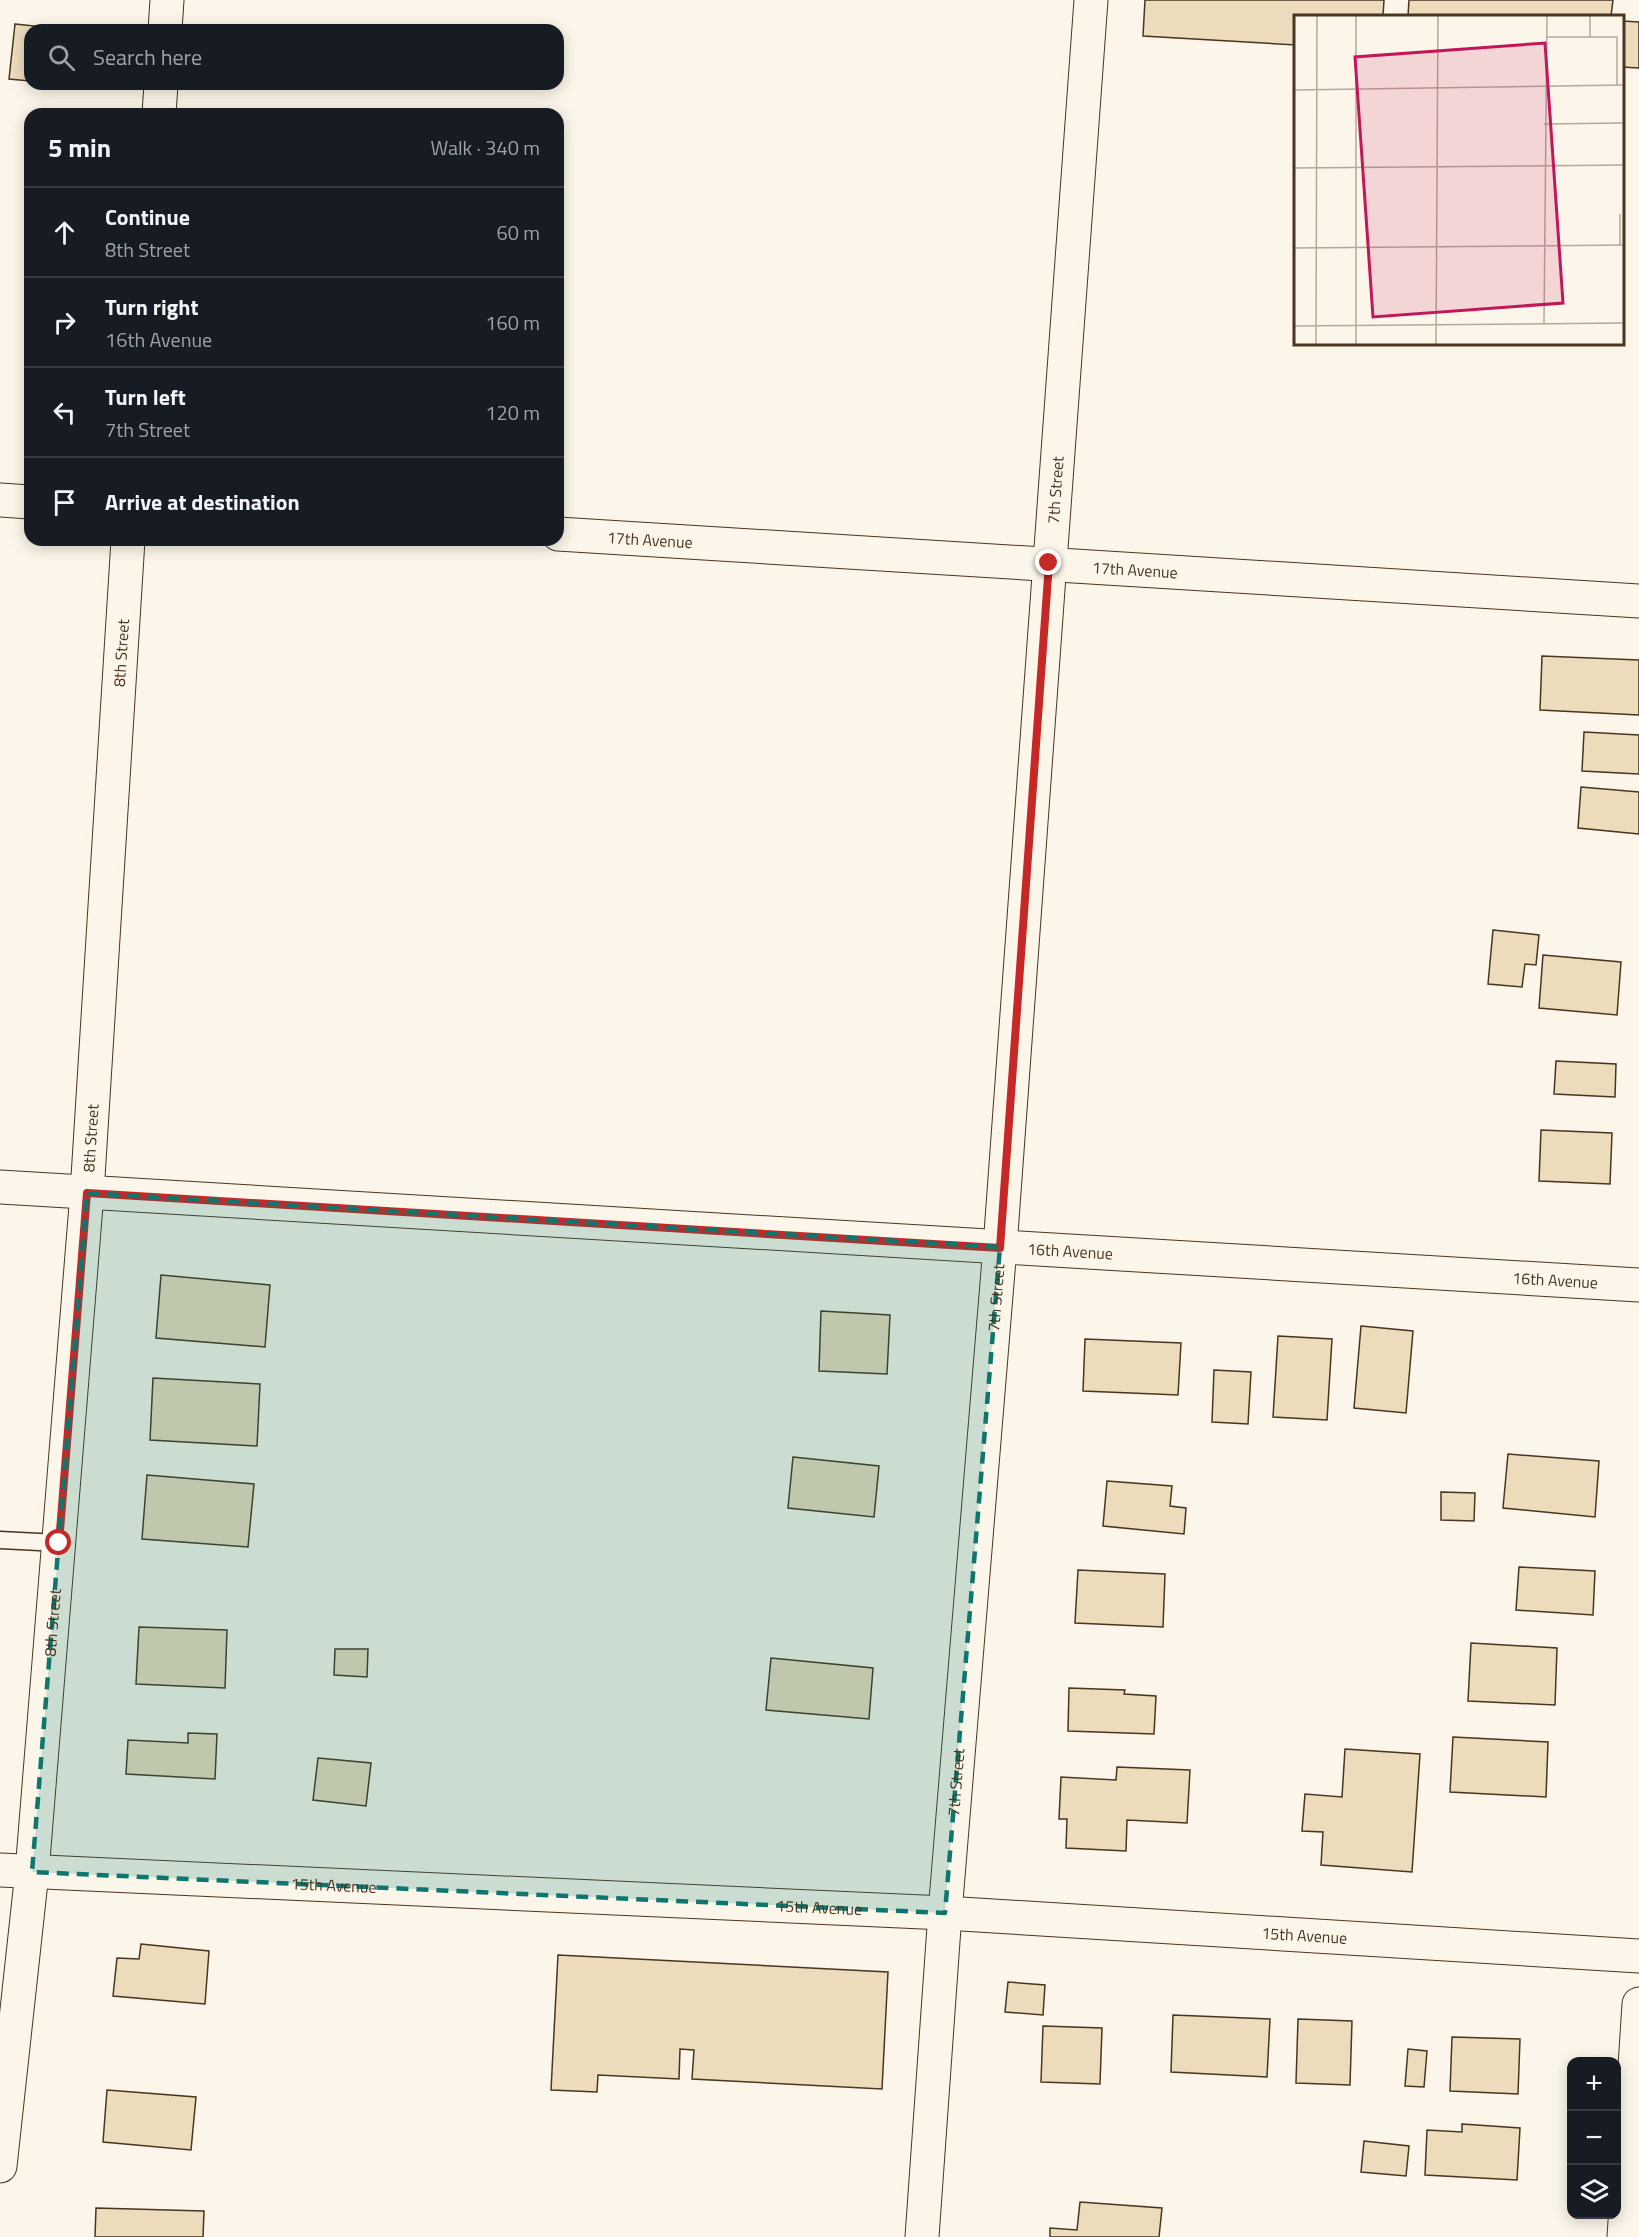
<!DOCTYPE html>
<meta charset="utf-8">
<style>
body{margin:0;font-family:"Titillium Web",sans-serif;background:#20242c;color:#f1f3f6}
.controls{position:absolute;right:18px;bottom:18px;display:grid;overflow:hidden;border-radius:12px;box-shadow:0 3px 15px #0003}
.controls button{width:54px;height:54px;display:grid;place-items:center;padding:0;border:0;border-bottom:2px solid #363941;background:#171b24;color:#f1f3f6;font:30px sans-serif}
.stop{position:absolute;width:18px;height:18px;margin:-14px;border:4px solid #c62828;border-radius:50%;background:#fff}
.stop.end{background:#c62828;border-color:#fff;box-shadow:0 2px 6px #0008}
.list{margin:0;padding:0;list-style:none}
h2{display:flex;justify-content:space-between;align-items:center;height:78px;margin:0;padding:0 24px;font-size:26px}
h2 small{font-size:20px;font-weight:400;color:#9ea1a6}
.list li{display:grid;grid-template-columns:39px 1fr auto;gap:18px;align-items:center;box-sizing:border-box;height:90px;padding:0 24px;border-top:2px solid #363941}
.list b{display:block;font-size:22px;white-space:nowrap}
.list p{margin:0;font-size:20px;white-space:nowrap;color:#9ea1a6}
.list em{font-size:20px;font-style:normal;color:#9ea1a6}
.icon{flex:none;width:33px;height:33px;fill:none;stroke:currentColor;stroke-width:2;stroke-linecap:round;stroke-linejoin:round}
.map{position:relative;flex:none;width:1639px;height:2237px;overflow:hidden}
.search{position:absolute;background:#171b24;box-shadow:0 3px 15px #0003;left:24px;top:24px;width:540px;height:66px;display:flex;align-items:center;gap:15px;box-sizing:border-box;padding:0 21px;border-radius:18px;color:#9ea1a6;font-size:22px}
.panel{position:absolute;background:#171b24;box-shadow:0 3px 15px #0003;left:24px;top:108px;width:540px;height:438px;border-radius:18px}
.map>svg:first-child{display:block}
</style>
<div class="map">
<svg width="1639" height="2237" viewBox="0 0 1639 2237">
<rect width="100%" height="100%" fill="#fbf6e9"/>
<g fill="#ecdcbc" stroke="#4a3520" stroke-width="1.5">
<polygon points="1145,0 1384,0 1383,16 1296,16 1296,45 1143,36"/>
<polygon points="1409,0 1613,0 1611,16 1408,16"/>
<polygon points="1622,21 1639,22 1639,68 1622,67"/>
<polygon points="15,24 72,30 30,30 30,81 9,79"/>
<polygon points="1542,656 1639,660 1639,715 1540,710"/>
<polygon points="1584,732 1639,735 1639,774 1582,771"/>
<polygon points="1581,787 1639,792 1639,834 1578,828"/>
<polygon points="1493,930 1539,935 1536,965 1525,964 1522,987 1488,984"/>
<polygon points="1543,955 1621,962 1617,1015 1539,1008"/>
<polygon points="1556,1061 1616,1064 1615,1097 1554,1094"/>
<polygon points="1541,1130 1612,1133 1610,1184 1539,1181"/>
<polygon points="161,1275 270,1285 265,1347 156,1338"/>
<polygon points="821,1311 890,1315 887,1374 819,1371"/>
<polygon points="1361,1326 1413,1331 1406,1413 1354,1408"/>
<polygon points="1278,1336 1332,1339 1327,1420 1273,1417"/>
<polygon points="1085,1339 1181,1343 1178,1395 1083,1391"/>
<polygon points="1214,1370 1251,1372 1248,1424 1212,1422"/>
<polygon points="153,1378 260,1384 257,1446 150,1440"/>
<polygon points="1508,1454 1599,1461 1595,1517 1503,1508"/>
<polygon points="793,1457 879,1466 874,1517 788,1508"/>
<polygon points="147,1475 254,1484 248,1547 142,1539"/>
<polygon points="1107,1481 1172,1486 1170,1506 1186,1508 1184,1534 1103,1526"/>
<polygon points="1441,1492 1475,1493 1474,1521 1441,1520"/>
<polygon points="1519,1567 1595,1571 1593,1615 1516,1610"/>
<polygon points="1078,1570 1165,1574 1163,1627 1075,1623"/>
<polygon points="139,1627 227,1630 225,1688 136,1684"/>
<polygon points="1471,1643 1557,1648 1555,1705 1468,1701"/>
<polygon points="335,1649 368,1649 367,1677 334,1675"/>
<polygon points="771,1658 873,1668 869,1719 766,1710"/>
<polygon points="1069,1688 1125,1690 1124,1694 1156,1696 1154,1734 1068,1731"/>
<polygon points="188,1733 217,1734 215,1779 126,1774 128,1740 188,1743"/>
<polygon points="1453,1737 1548,1742 1546,1797 1450,1792"/>
<polygon points="1345,1749 1420,1754 1412,1872 1321,1865 1323,1832 1302,1831 1305,1794 1342,1797"/>
<polygon points="318,1758 371,1763 366,1806 313,1800"/>
<polygon points="1117,1767 1190,1770 1187,1823 1127,1820 1126,1851 1066,1848 1067,1819 1059,1819 1061,1777 1116,1780"/>
<polygon points="141,1944 209,1951 205,2004 113,1996 117,1958 139,1959"/>
<polygon points="558,1955 888,1972 882,2089 692,2079 694,2050 680,2049 679,2079 598,2075 597,2092 551,2090"/>
<polygon points="1008,1982 1045,1985 1043,2015 1005,2012"/>
<polygon points="1173,2015 1270,2019 1267,2077 1171,2072"/>
<polygon points="1298,2019 1352,2021 1350,2085 1296,2083"/>
<polygon points="1043,2026 1102,2028 1100,2084 1041,2082"/>
<polygon points="1452,2037 1520,2039 1518,2094 1450,2091"/>
<polygon points="1408,2049 1427,2051 1424,2087 1405,2086"/>
<polygon points="107,2090 196,2097 191,2150 103,2142"/>
<polygon points="1462,2124 1520,2128 1517,2180 1425,2175 1427,2130 1462,2132"/>
<polygon points="1364,2141 1409,2146 1406,2176 1361,2172"/>
<polygon points="1080,2202 1162,2208 1159,2237 1050,2237 1050,2228 1077,2230"/>
<polygon points="96,2208 204,2211 203,2237 95,2237"/>
</g>
<g fill="none" stroke-linecap="round" stroke-linejoin="round">
<g stroke="#4a3520" stroke-width="19">
<polyline id="lane" points="0,1540 59,1543"/>
</g>
<g stroke="#4a3520" stroke-width="35">
<g id="street">
<polyline points="165,30 167,0"/>
<polyline points="159,114 161,84"/>
<polyline points="0,500 30,502"/>
<path id="s1" d="M558,534L1639,601"/>
<path id="s2" d="M0,1187L1639,1285"/>
<path id="s3" d="M0,2166L32,1872L87,1193L128,540"/>
<path id="s4" d="M922,2237L945,1913L1000,1247L1091,0"/>
</g>
</g>
<g stroke="#4a3520" stroke-width="35">
<g id="secondary">
<path id="s5" d="M0,1870L945,1913L1639,1956"/>
<polyline points="1624,2237 1639,2004"/>
</g>
</g>
<use href="#lane" stroke="#fbf6e9" stroke-width="16"/>
<use href="#street" stroke="#fbf6e9" stroke-width="33"/>
<use href="#secondary" stroke="#fbf6e9" stroke-width="33"/>
</g>
<g fill="none" stroke-linecap="round" stroke-linejoin="round">
<polyline stroke="#c62828" stroke-width="8" points="59,1543 87,1193 1000,1248 1049,563"/>
</g>
<path fill="#0f766e" fill-opacity="0.2" stroke="#0f766e" stroke-width="4.5" stroke-dasharray="12 8" stroke-linejoin="round" d="M87,1193L1000,1247L945,1913L32,1872Z"/>
<g text-anchor="middle" stroke-width="4.5" stroke-linejoin="round" paint-order="stroke">
<g font-size="16" fill="#4a3520" stroke="#fbf6e9">
<text dy="6" stroke="none"><textPath href="#s4" startOffset="1752">7th Street</textPath></text>
<text dy="6" stroke="none"><textPath href="#s1" startOffset="92">17th Avenue</textPath></text>
<text dy="6" stroke="none"><textPath href="#s1" startOffset="578">17th Avenue</textPath></text>
<text dy="6" stroke="none"><textPath href="#s3" startOffset="1518">8th Street</textPath></text>
<text dy="6" stroke="none"><textPath href="#s3" startOffset="1032">8th Street</textPath></text>
<text dy="6" stroke="none"><textPath href="#s2" startOffset="1072">16th Avenue</textPath></text>
<text dy="6" stroke="none"><textPath href="#s2" startOffset="1558">16th Avenue</textPath></text>
<text dy="6" stroke="none"><textPath href="#s4" startOffset="942">7th Street</textPath></text>
<text dy="6" stroke="none"><textPath href="#s3" startOffset="546">8th Street</textPath></text>
<text dy="6" stroke="none"><textPath href="#s4" startOffset="456">7th Street</textPath></text>
<text dy="6" stroke="none"><textPath href="#s5" startOffset="334">15th Avenue</textPath></text>
<text dy="6" stroke="none"><textPath href="#s5" startOffset="820">15th Avenue</textPath></text>
<text dy="6" stroke="none"><textPath href="#s5" startOffset="1306">15th Avenue</textPath></text>
</g>
</g>
<g transform="translate(1294 15)">
<rect width="330" height="330" fill="#fbf6e9"/>
<path fill="none" stroke="#b4a999" stroke-width="1.5" d="M296,0V22M252,22H323V70M0,75L330,70M250,109L329,108M0,153L330,150M326,199V230M0,233L330,230M250,308L253,0M0,311L330,308M22,330L23,0M62,330V0M142,330L144,0"/>
<path fill="#c2185b" fill-opacity="0.15" stroke="#c2185b" stroke-width="3" d="M251,28L269,288L79,302L61,42Z"/>
<rect width="330" height="330" fill="none" stroke="#4a3520" stroke-width="3"/>
</g>
</svg>
<div class="controls">
<button>+</button>
<button>−</button>
<button><svg class="icon" aria-label="layers" viewBox="0 0 24 24"><path d="M12 4l9 5-9 5-9-5zM3 14l9 5 9-5"/></svg></button>
</div>
<div class="stop" style="left:59px;top:1543px"></div>
<div class="stop end" style="left:1049px;top:563px"></div>
<div class="search"><svg class="icon" aria-label="search" viewBox="0 0 24 24"><circle cx="10" cy="10" r="6"/><path d="M15 15l6 6"/></svg>Search here</div>
<section class="panel">
<h2>5 min<small>Walk · 340 m</small></h2>
<ul class="list">
<li><svg class="icon" aria-label="ahead" viewBox="0 0 24 24"><path d="M12 20V5M6 11l6-6 6 6"/></svg><div><b>Continue</b><p>8th Street</p></div><em>60 m</em></li>
<li><svg class="icon" aria-label="right" viewBox="0 0 24 24"><path d="M7 20v-9h11M14 6l5 5-5 5"/></svg><div><b>Turn right</b><p>16th Avenue</p></div><em>160 m</em></li>
<li><svg class="icon" aria-label="left" viewBox="0 0 24 24"><path d="M17 20v-9H6M10 6l-5 5 5 5"/></svg><div><b>Turn left</b><p>7th Street</p></div><em>120 m</em></li>
<li><svg class="icon" aria-label="arrive" viewBox="0 0 24 24"><path d="M6 21V4h12l-3 4 3 4H6"/></svg><div><b>Arrive at destination</b></div></li>
</ul>
</section>
</div>
